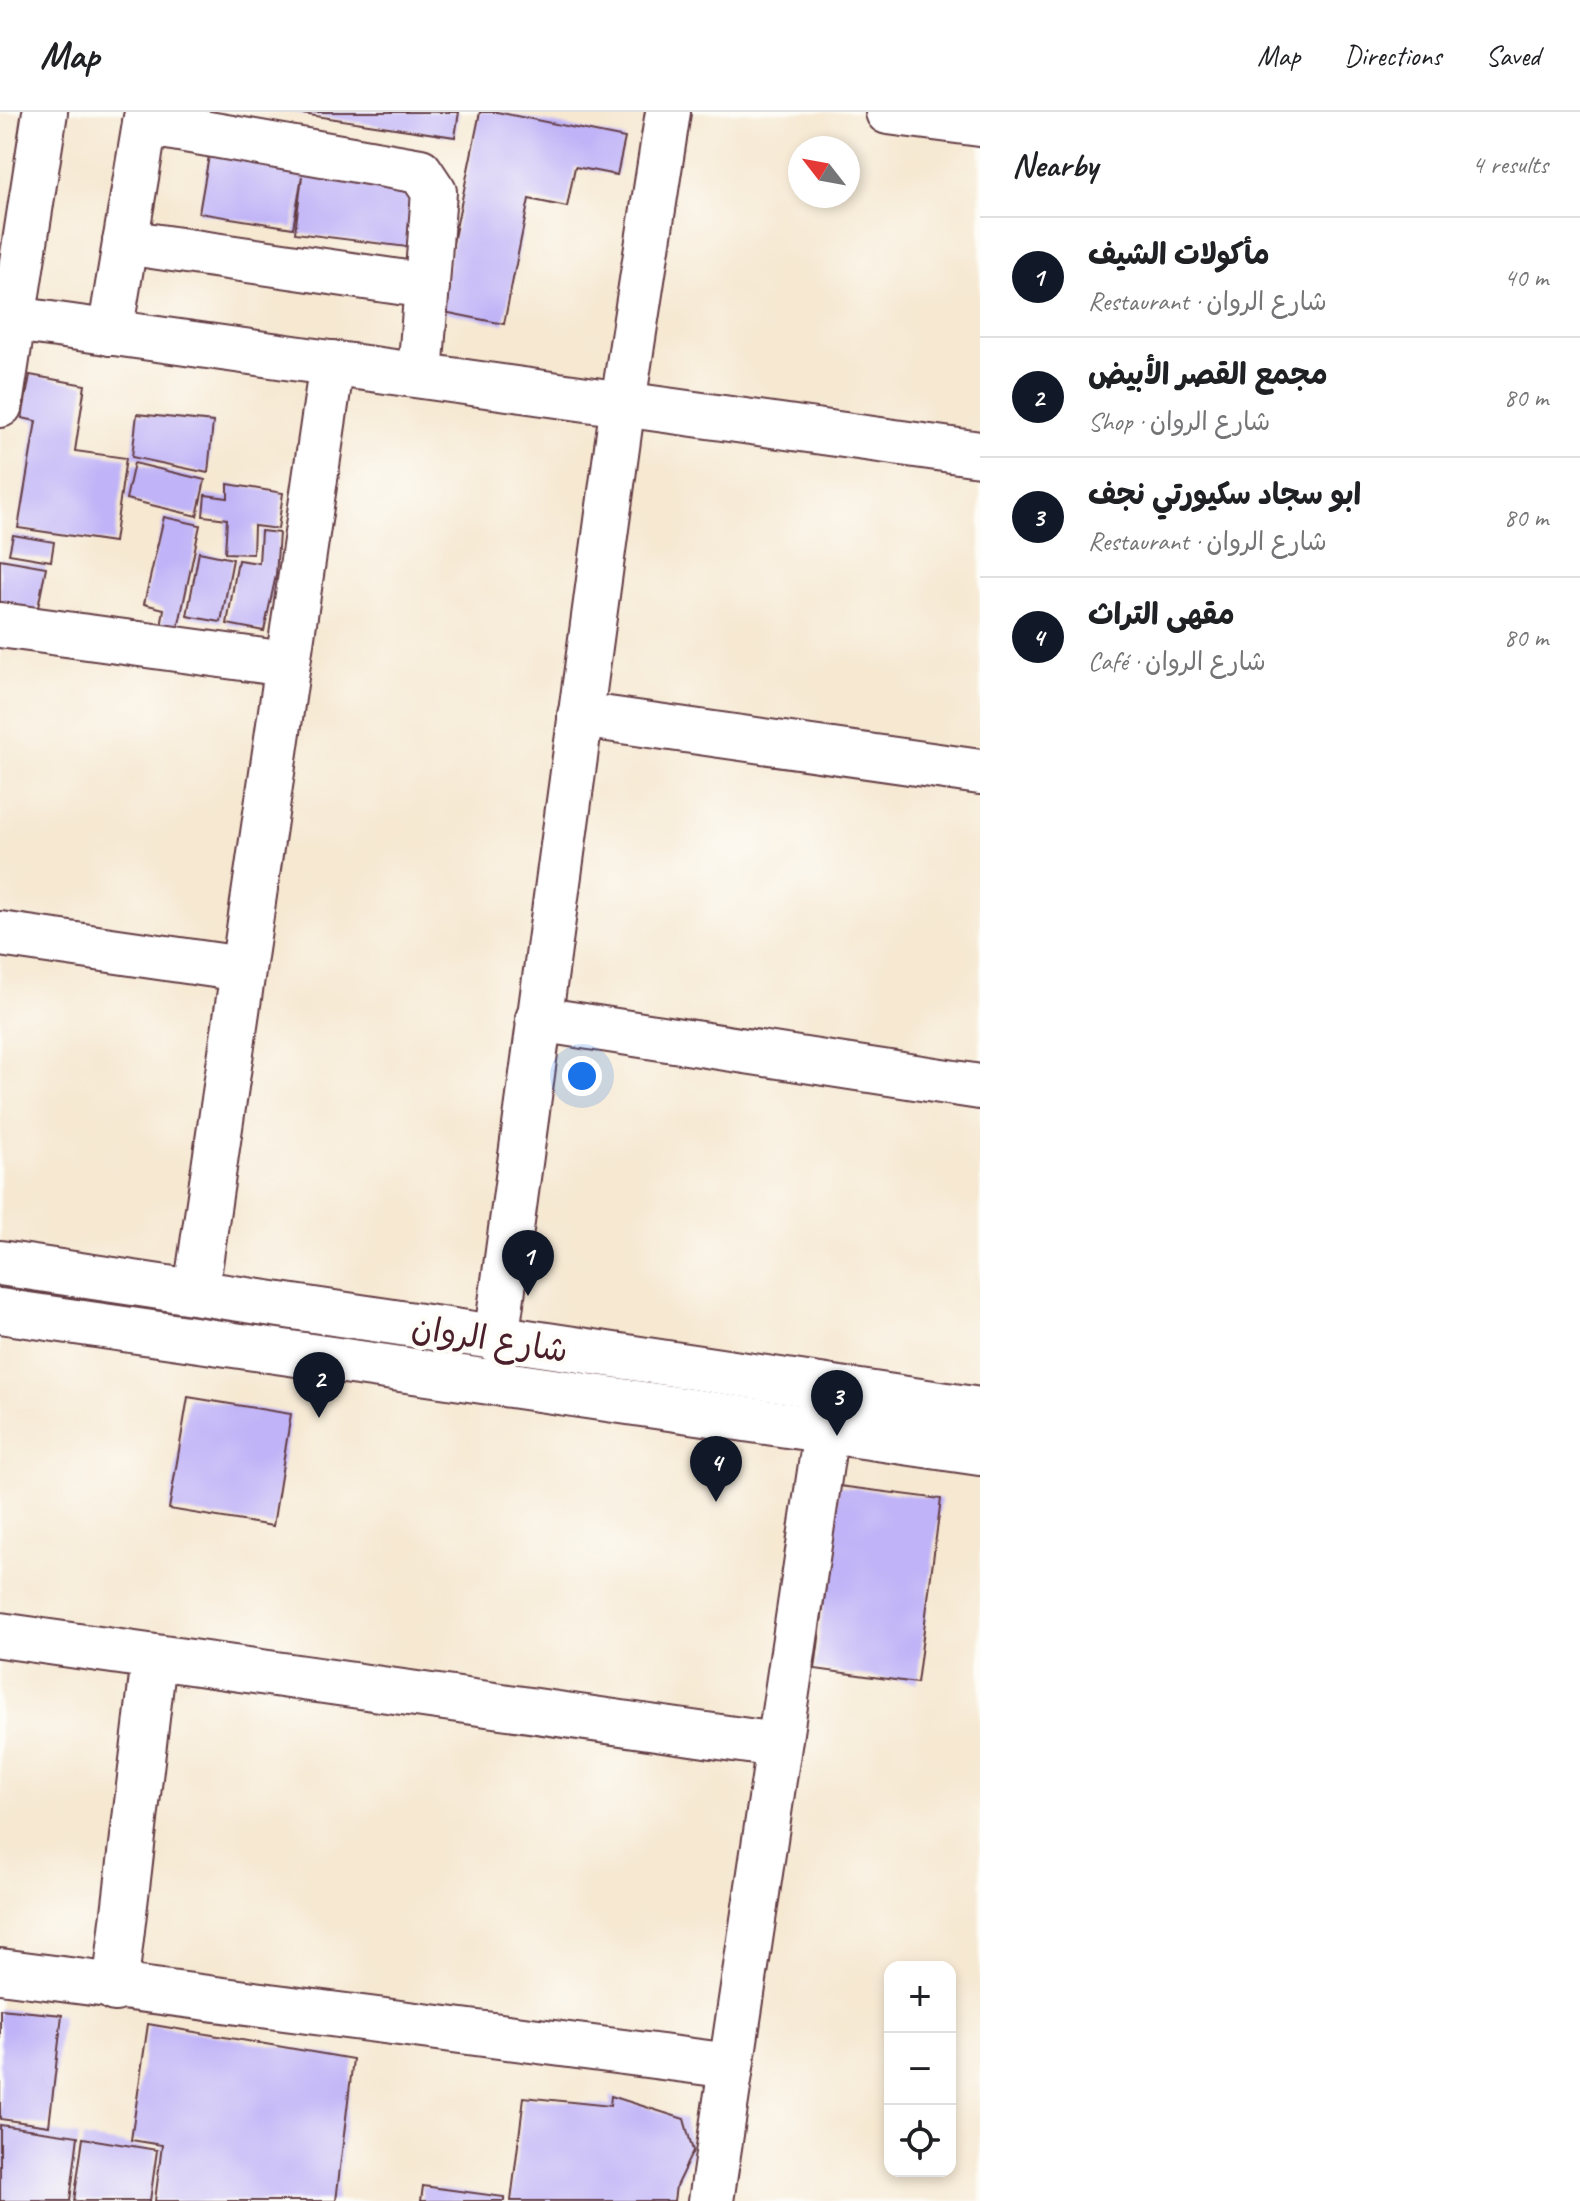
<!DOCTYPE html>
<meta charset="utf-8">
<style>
body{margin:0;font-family:Caveat,"Playpen Sans Arabic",sans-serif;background:#f6f6f6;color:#202124}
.controls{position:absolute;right:24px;bottom:24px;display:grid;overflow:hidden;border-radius:16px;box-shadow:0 4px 12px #0003}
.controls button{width:72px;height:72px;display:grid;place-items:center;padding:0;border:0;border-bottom:2px solid #e0e0e0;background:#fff;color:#202124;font:40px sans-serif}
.compass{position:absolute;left:788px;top:24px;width:72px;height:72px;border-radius:50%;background:#fff;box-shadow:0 4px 12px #0003;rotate:301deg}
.you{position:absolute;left:582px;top:964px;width:28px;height:28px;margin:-20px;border:6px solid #fff;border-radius:50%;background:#1a73e8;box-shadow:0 0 0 12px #1a73e833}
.badge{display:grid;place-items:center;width:52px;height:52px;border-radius:50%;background:#111827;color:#fff;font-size:26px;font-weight:700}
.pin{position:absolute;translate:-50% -66px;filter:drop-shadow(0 2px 4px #0008)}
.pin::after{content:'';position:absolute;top:42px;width:28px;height:24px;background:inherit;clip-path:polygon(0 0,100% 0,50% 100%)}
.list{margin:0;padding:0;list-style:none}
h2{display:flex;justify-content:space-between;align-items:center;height:104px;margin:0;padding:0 32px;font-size:34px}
h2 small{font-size:26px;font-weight:400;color:#757577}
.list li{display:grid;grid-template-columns:52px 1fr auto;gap:24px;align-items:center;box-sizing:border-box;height:120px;padding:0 32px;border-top:2px solid #e0e0e0}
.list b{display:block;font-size:30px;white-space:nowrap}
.list p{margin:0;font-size:26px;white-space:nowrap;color:#757577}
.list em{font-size:26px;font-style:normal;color:#757577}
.icon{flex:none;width:44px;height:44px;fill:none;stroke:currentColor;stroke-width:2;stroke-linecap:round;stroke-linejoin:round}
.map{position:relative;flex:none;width:980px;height:2089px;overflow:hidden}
header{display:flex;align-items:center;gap:48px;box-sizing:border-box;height:112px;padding:0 40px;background:#fff;border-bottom:2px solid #e0e0e0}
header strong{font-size:38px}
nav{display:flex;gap:44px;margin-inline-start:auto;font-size:28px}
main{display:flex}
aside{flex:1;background:#fff}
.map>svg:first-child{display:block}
</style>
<header>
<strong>Map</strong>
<nav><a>Map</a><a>Directions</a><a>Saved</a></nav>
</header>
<main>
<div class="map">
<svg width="980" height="2089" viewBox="0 0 980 2089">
<rect width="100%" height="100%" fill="#fdfcf7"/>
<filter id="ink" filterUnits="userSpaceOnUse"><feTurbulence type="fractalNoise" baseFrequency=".0125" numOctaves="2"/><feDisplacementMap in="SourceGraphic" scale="16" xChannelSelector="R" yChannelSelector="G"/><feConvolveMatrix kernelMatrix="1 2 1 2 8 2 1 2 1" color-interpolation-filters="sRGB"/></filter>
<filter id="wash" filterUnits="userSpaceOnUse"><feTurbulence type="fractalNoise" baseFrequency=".006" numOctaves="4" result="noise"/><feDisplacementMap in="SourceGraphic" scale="32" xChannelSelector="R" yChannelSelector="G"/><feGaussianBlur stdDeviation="1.8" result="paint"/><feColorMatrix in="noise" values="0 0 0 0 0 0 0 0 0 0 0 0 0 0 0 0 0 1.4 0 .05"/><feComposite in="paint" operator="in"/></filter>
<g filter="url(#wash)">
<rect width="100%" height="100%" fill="#f6e8d1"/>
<g id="blocks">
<g fill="#c0b3f7">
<polygon points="289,0 459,0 455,25"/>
<polygon points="480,0 497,0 625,26 617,63 575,55 567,95 529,87 504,212 439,199"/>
<polygon points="210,38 416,68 407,135 295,121 302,64 293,116 199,101"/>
<polygon points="30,263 85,273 75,339 126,346 114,430 18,416 36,309 22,306"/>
<polygon points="137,302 213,310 208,361 132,345"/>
<polygon points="134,351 205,368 197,404 126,387"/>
<polygon points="228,372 283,381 278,417 254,414 253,442 225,441 227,407 203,404 205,383 228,386"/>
<polygon points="164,405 200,413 175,531 159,528 164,497 144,492"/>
<polygon points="261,419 279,421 276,463 264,519 227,512 238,448 259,451"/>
<polygon points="13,423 54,430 51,449 9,442"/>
<polygon points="199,440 233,447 221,510 187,504"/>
<polygon points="0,447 46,455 36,506 0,500"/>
<polygon points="188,1285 291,1302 273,1414 169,1397"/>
<polygon points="839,1374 941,1387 917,1571 815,1557"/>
<polygon points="0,1897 62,1903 49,2014 0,2007"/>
<polygon points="148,1912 353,1947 336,2089 155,2089 162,2033 131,2028"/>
<polygon points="611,1984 684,2007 693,2039 676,2074 674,2089 511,2089 524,1985 610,1994"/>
<polygon points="0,2013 78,2024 70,2089 0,2089"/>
<polygon points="83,2026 157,2038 150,2089 74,2089"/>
<polygon points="423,2074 504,2085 504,2089 421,2089"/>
</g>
</g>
</g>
<g filter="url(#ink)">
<use href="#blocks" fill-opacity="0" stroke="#643d44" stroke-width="2"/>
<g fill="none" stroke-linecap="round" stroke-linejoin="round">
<g stroke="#643d44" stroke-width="48">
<g id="minor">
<polyline points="888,0 980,12"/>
<polyline points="145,11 420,59 434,80 420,263"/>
<polyline points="125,130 427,174"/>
<polyline points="0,205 980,342"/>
<polyline points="110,221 147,0"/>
<polyline points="0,293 45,0"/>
<polyline points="0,513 286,552"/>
<polyline points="580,603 980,660"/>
<polyline points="0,822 242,857"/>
<polyline points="538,907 980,975"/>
<polyline points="0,1151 980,1298"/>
<polyline points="196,1179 332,251"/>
<polyline points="0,1199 980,1341"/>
<polyline points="496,1228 623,291 668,0"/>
<polyline points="0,1523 777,1633"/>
<polyline points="0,1859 731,1954"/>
<polyline points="115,1877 154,1547"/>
<polyline points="711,2089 826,1319"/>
</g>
</g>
<use href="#minor" stroke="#fff" stroke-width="44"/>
</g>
</g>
<g text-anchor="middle" stroke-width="8" stroke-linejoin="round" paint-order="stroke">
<g font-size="34" fill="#4a1f2b" stroke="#fdfcf7">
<text transform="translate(490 1226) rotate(9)" y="12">شارع الروان</text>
</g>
</g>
</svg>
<div class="controls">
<button>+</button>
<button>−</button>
<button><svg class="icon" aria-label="locate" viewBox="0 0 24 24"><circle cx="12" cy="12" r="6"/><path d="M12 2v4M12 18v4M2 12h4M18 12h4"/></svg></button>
</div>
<svg class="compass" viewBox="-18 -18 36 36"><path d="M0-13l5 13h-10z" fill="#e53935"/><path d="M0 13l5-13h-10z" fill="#757577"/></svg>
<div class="you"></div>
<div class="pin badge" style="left:528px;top:1184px">1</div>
<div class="pin badge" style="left:319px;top:1306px">2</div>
<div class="pin badge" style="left:837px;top:1324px">3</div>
<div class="pin badge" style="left:716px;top:1390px">4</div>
</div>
<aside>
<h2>Nearby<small>4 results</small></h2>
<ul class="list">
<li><span class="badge">1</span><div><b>مأكولات الشيف</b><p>Restaurant · شارع الروان</p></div><em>40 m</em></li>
<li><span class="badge">2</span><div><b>مجمع القصر الأبيض</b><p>Shop · شارع الروان</p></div><em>80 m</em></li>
<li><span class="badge">3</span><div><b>ابو سجاد سكيورتي نجف</b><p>Restaurant · شارع الروان</p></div><em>80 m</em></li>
<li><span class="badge">4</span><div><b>مقهى التراث</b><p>Café · شارع الروان</p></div><em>80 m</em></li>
</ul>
</aside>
</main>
